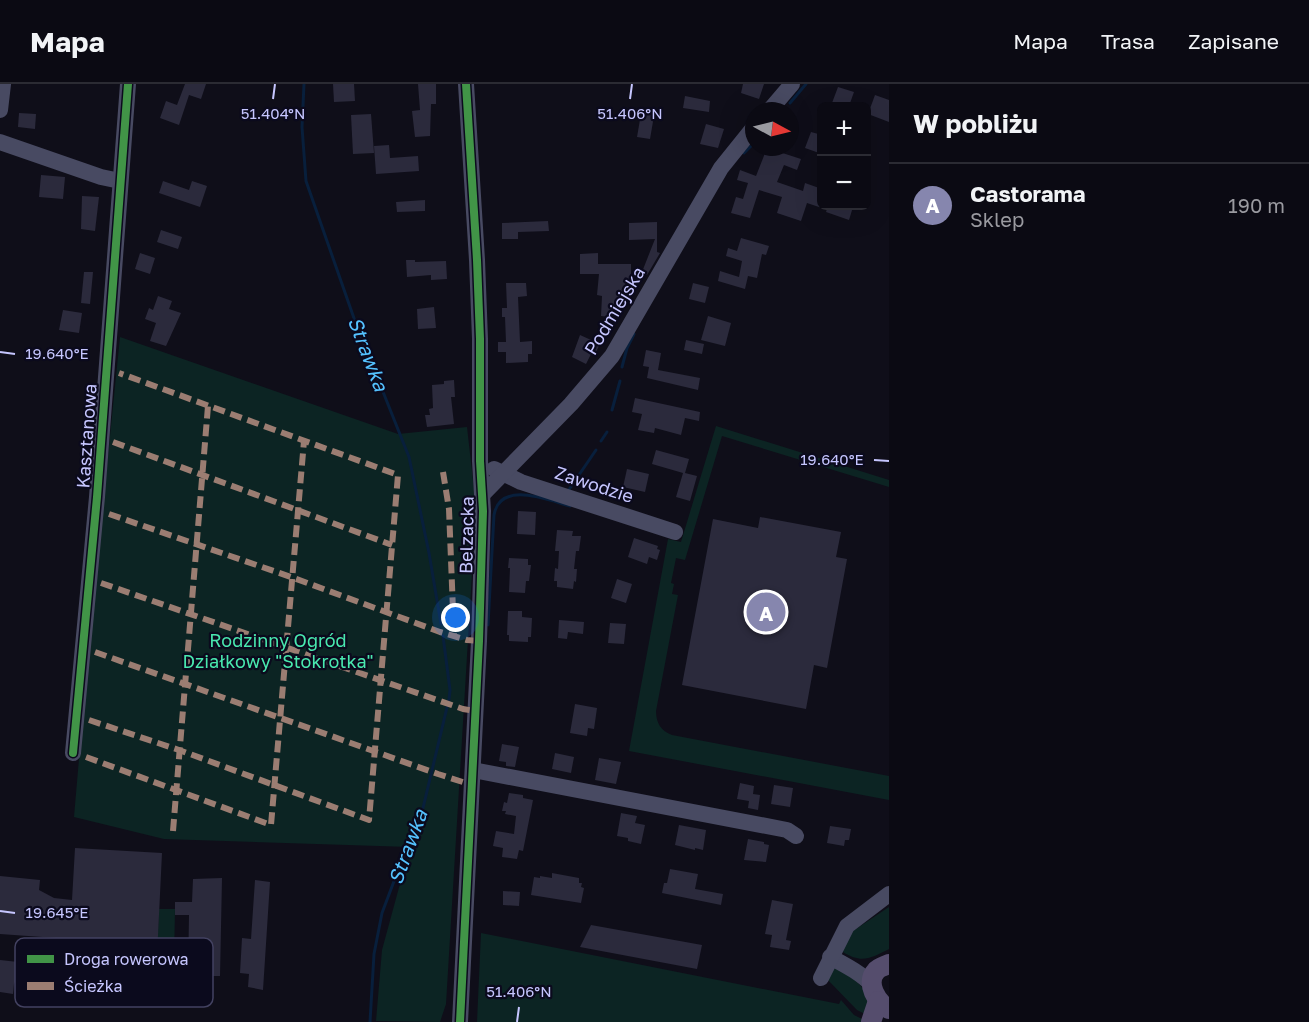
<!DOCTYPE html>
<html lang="pl">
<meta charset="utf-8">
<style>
body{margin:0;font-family:"Golos Text",sans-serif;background:#14131c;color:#f1f3f6}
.controls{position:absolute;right:18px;top:18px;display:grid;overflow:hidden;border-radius:9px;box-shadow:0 6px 24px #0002}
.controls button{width:54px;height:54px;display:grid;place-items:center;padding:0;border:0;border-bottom:2px solid #2b2b33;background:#0b0a13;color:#f1f3f6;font:30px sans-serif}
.compass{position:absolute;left:745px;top:18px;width:54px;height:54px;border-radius:50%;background:#0b0a13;box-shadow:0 6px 24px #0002;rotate:97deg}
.you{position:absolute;left:456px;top:534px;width:21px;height:21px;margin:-15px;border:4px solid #fff;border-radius:50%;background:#1a73e8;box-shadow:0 0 0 9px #1a73e833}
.badge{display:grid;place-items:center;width:39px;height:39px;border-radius:50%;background:#8686ae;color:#fff;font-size:20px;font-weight:700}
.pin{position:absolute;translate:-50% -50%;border:3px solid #fff;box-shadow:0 2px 6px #0006}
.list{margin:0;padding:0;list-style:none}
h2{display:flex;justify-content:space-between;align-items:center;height:78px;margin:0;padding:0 24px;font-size:26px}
h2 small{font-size:20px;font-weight:400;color:#9a9aa0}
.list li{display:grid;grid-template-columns:39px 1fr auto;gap:18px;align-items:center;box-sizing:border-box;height:84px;padding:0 24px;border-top:2px solid #2b2b33}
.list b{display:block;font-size:22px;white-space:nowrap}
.list p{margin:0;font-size:20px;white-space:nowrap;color:#9a9aa0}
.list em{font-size:20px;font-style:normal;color:#9a9aa0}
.map{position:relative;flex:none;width:889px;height:938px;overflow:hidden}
header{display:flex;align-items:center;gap:36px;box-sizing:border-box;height:84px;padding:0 30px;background:#0b0a13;border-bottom:2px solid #2b2b33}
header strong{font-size:28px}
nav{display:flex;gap:33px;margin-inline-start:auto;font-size:21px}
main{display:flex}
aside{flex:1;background:#0b0a13}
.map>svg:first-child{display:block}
</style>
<header>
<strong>Mapa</strong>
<nav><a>Mapa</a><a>Trasa</a><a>Zapisane</a></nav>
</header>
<main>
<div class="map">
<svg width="889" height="938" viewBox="0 0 889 938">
<rect width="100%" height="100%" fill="#0f0e19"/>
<g fill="#0c2423">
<polygon points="120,253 398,350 467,343 476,423 446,920 440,938 376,937 382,866 410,763 164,755 74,733 88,570"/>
<path d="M716,342L889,396V403L722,352L685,476L676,474L671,499L674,500L672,510L678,511L656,627C656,639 661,647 672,651L889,692V716L629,667L668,455L681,458Z"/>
<path d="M889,823V865C871,874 862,880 843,868L847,851Z"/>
<polygon points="159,825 175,825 174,875 157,872"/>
<polygon points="481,849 839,920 841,916 854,931 864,936 863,938 477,938"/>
<path d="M835,883C855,896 874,905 867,931L857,926L827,895Z"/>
</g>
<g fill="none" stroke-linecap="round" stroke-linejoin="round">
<g stroke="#081f3c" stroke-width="3">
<polyline points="304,0 302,43 306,97 356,240 409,373 429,469 441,540"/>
<polyline points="790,19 806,0"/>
<polyline points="744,69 754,59"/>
<polyline points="622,283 627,264 634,250"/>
<polyline points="612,326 620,297"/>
<polyline points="601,357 607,348"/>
<polyline points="568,407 596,366"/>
<path d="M488,541L494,431C500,396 548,416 570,422"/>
<polyline points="370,938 374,870 382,829 402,776 418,745 449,615 450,606 443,552"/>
</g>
</g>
<g fill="#2b2a3c">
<polygon points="185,0 206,0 201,15 189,11 179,41 160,34 166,17 177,21"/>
<polygon points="333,0 354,0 355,17 334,18"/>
<polygon points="418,0 436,0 436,20 431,20 430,52 415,53 412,27 420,26"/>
<polygon points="743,0 764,0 759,15 741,9"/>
<polygon points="838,3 854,8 849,22 832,19"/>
<polygon points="875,11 889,16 889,38 868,30"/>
<polygon points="685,12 710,17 709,28 683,24"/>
<polygon points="642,24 655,26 650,55 637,53"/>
<polygon points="19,29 36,30 35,45 18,43"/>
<polygon points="371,30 374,69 353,70 351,31"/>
<polygon points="706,40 724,45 718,64 700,60"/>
<polygon points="811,48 822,51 822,70 805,64"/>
<polygon points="389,61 390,74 418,72 419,87 376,90 374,62"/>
<polygon points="767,64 801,75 797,86 784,81 777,98 803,107 805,99 822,105 822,124 807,119 801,137 777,129 782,113 759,106 750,134 731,129 736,113 743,115 748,99 737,96 740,86 756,92"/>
<polygon points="41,91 65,93 63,115 39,113"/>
<polygon points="163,97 189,106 192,97 207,102 200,123 159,109"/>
<polygon points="82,112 99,113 95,147 81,145"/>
<polygon points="425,116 425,127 397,128 396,118"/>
<polygon points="828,122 853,123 849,136 826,128"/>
<polygon points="548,137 549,147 518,148 518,155 502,155 502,139"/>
<polygon points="657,138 657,168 660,169 647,191 642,188 655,155 629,156 629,139"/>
<polygon points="161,146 182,153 178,165 157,158"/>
<polygon points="741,154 769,162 766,171 762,170 757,194 748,192 745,205 718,197 720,187 739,193 742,177 726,172 728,164 737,167"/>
<polygon points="140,169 155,174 150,190 135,185"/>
<polygon points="598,169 598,180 631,180 631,214 628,214 627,222 611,221 610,233 601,232 602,212 597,211 599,190 580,190 580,170"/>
<polygon points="406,176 415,176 415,178 446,177 447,195 431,196 431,191 407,193"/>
<polygon points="84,188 93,188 90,220 81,219"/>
<polygon points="506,199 526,199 527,212 518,213 520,258 532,257 532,270 528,270 528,278 506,279 506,268 498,268 498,258 506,258 505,233 502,233 502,224 507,224"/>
<polygon points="693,199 709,203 705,219 689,215"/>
<polygon points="158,212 172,217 169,225 181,229 166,262 150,257 156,239 145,235 149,224 153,226"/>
<polygon points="434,223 436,244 418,245 417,225"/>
<polygon points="63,226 82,229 79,249 59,246"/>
<polygon points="708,232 731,239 725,262 701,256"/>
<polygon points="580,251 600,260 596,268 593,266 586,280 572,273"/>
<polygon points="686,256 704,260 702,270 684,266"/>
<polygon points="646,266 661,269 658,286 700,294 698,306 647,294 649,283 643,282"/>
<polygon points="454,296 455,313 451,313 454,340 427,343 425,331 430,331 429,325 433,324 432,301 444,300 444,297"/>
<polygon points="635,314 700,328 699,337 685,334 681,351 655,344 654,349 638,346 642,330 632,328"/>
<polygon points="656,366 689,375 685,389 697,392 690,417 676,413 683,389 652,380"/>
<polygon points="627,385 649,390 645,408 623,403"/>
<polygon points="518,427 536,428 535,451 517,450"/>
<polygon points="760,433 841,448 836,473 847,475 827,584 814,581 806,625 682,601 713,435 758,444"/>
<polygon points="557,446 573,447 572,452 581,452 579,467 576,467 574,485 577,485 576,498 574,497 573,505 557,503 557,497 554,497 555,484 558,485 559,467 555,467"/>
<polygon points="634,454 658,462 657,465 660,466 657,476 649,473 647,480 628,473"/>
<polygon points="509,474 528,475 528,481 531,481 529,497 526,497 525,509 509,508 510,484 508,484"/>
<polygon points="617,495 632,500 626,519 611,514"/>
<polygon points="508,527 522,527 522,533 532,534 531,553 528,553 528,558 509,557 509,551 507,551"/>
<polygon points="559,536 584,538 583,550 568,548 567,555 558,554"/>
<polygon points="610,539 626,540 624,560 608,559"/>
<polygon points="575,620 597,624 594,645 588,644 587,652 570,649"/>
<polygon points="502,660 519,663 515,683 506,682 506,678 499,677"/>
<polygon points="555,669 574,673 571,689 552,685"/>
<polygon points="599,674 621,678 616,700 595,696"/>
<polygon points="740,699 754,702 753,710 760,711 758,726 748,724 749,717 737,715"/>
<polygon points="774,701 793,704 790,723 771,720"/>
<polygon points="509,709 523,711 523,714 533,716 523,767 519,766 517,775 502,773 503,764 493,762 496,747 514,750 516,732 505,730 506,727 502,727 504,718 507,719"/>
<polygon points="621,729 637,732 635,739 645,741 641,760 628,757 628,754 617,752"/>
<polygon points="679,741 706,746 703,766 695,764 695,766 675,761"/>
<polygon points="830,742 851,745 849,756 845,756 844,762 827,759"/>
<polygon points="748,755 764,758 764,760 769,761 766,778 744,776"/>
<polygon points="75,764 162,769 157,872 168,873 168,883 171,883 168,907 165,910 68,906 67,911 51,911 50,898 34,897 34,892 18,891 14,900 13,910 0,908 0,876 36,880 36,885 68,886 70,855 0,850 0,792 40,796 39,806 54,814 72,816"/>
<polygon points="670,785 698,790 695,805 723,810 721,821 662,809 664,799 667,799"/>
<polygon points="552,789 579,794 579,799 582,799 581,803 584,804 581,819 531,811 534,793 540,794 540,792 552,794"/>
<polygon points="222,794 220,892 188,892 189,831 175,831 175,818 192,818 193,795"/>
<polygon points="255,796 270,798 263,906 248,903 249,890 240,889 242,854 251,855"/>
<polygon points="503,807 520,808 519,822 503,821"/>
<polygon points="772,816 793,820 786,856 791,857 789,866 770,863 772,851 765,850"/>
<polygon points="591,841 702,861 697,885 580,863"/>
</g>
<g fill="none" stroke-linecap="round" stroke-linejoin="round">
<g stroke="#484a62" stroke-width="16">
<polyline points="0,26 3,0"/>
<polyline points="769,27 792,0"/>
<polyline points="0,58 101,93 120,97"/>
<polyline points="494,385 521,398 675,448"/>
<polyline points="483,410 571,320 612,272 721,84 754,43"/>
<polyline points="73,669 97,413 128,0"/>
<polyline points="473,686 787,746 796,752"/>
<path d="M830,873C845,881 861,889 873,902"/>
<polyline points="821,894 847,842 889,810"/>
<polyline points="460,938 479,557 483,427 480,377 480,255 477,176 466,0"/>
</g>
<g stroke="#554d6d" stroke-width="20">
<path d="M889,880C885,882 879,883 876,887C865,899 877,919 889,925"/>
<polyline points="871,938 878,917"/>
</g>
<g stroke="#9b7d72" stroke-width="6" stroke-dasharray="12 6" stroke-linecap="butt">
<polyline points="113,358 392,461"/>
<polyline points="443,388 449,425 454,552"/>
<polyline points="109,430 291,493 440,548 467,556 479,557"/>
<polyline points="101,499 463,625 475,627"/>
<polyline points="95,568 438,690 472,701"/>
<polyline points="89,636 179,666 369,736 398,391 119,289"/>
<polyline points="86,673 271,741 304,357"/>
<polyline points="173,747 208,322"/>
</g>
<g stroke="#0b0a1d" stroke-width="11">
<g id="cycleway">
<polyline points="73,669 97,413 128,0"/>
<polyline points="460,938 479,557 483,427 480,377 480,255 477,176 466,0"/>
</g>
</g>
<use href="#cycleway" stroke="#419447" stroke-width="8"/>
</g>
<path fill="none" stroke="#c6c6ff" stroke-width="2" d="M273,15L275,0M630,15L632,0M0,268L15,270M874,376L889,377M0,827L15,829M517,938L519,923"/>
<g text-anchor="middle" stroke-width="4.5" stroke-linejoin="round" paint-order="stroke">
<g font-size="18" fill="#c6c6ff" stroke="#0b0a1d">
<text transform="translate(615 227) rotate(-59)" y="6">Podmiejska</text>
<text transform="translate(87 352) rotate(-86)" y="6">Kasztanowa</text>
<text transform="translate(594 401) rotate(18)" y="6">Zawodzie</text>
<text transform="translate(467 451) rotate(-89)" y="6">Belzacka</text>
</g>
<g font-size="18" fill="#49e8af" stroke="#0b0a1d">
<text x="278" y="563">Rodzinny Ogród<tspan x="278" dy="21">Działkowy "Stokrotka"</tspan></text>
</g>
<g font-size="20" font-style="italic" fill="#54c2ff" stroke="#0b0a1d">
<text transform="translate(368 270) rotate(69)" y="7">Strawka</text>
<text transform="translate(408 763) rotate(-70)" y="7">Strawka</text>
</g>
</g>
<rect x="15" y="854" width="198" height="69" rx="9" fill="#0b0a1d" stroke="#434261" stroke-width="1.5"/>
<rect x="27" y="871" width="27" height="8" fill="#419447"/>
<rect x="27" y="898" width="27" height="8" fill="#9b7d72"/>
<g font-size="16" fill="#c6c6ff">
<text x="64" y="881">Droga rowerowa</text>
<text x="64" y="908">Ścieżka</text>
</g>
<g font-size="15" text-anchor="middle" fill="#c6c6ff" stroke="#0b0a1d" stroke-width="4.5" stroke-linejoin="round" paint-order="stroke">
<text x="273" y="35">51.404°N</text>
<text x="630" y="35">51.406°N</text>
<text x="57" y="275">19.640°E</text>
<text x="832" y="381">19.640°E</text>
<text x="57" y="834">19.645°E</text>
<text x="519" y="913">51.406°N</text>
</g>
</svg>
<div class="controls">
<button>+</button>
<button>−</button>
</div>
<svg class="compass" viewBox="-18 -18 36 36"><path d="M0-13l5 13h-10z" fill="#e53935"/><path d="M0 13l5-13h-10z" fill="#9a9aa0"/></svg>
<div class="you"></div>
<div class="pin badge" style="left:766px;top:528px">A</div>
</div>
<aside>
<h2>W pobliżu<small></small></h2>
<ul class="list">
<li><span class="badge">A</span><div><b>Castorama</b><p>Sklep</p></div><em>190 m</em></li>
</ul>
</aside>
</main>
